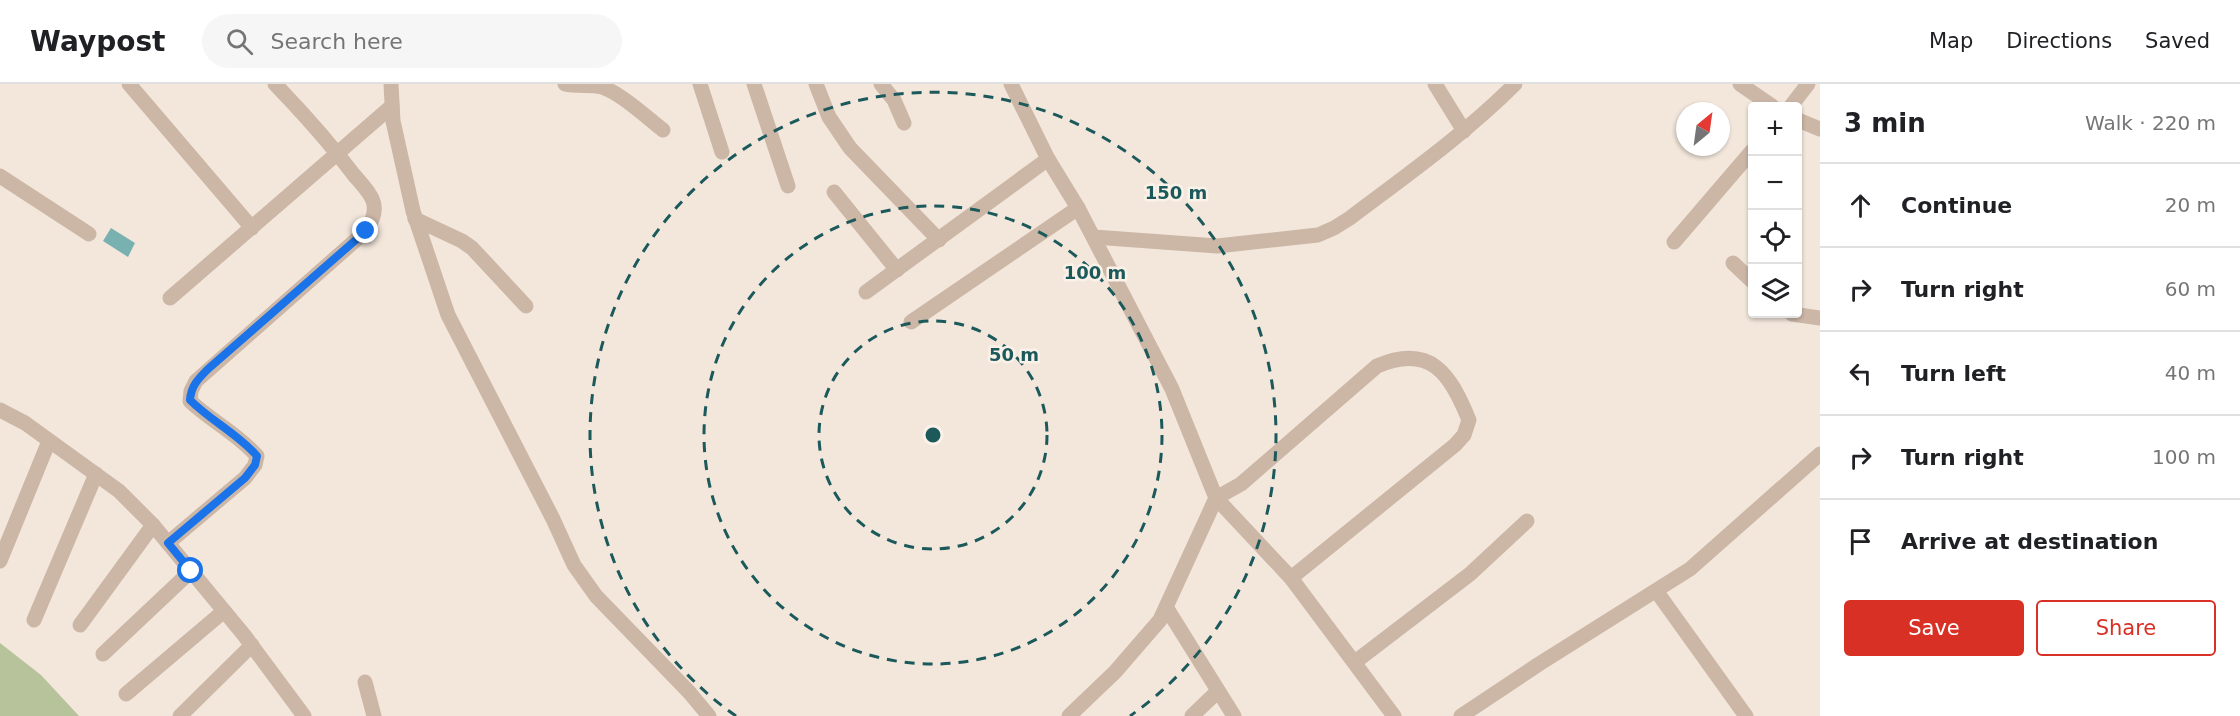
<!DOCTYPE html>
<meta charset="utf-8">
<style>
body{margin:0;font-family:"DejaVu Sans",sans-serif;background:#f6f6f6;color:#202124}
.controls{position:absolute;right:18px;top:18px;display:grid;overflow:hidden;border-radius:6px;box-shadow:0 2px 4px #0004}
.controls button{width:54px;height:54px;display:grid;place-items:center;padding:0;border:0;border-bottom:2px solid #e0e0e0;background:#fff;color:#202124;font:30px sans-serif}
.compass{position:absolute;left:1676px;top:18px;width:54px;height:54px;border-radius:50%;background:#fff;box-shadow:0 2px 4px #0004;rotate:29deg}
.stop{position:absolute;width:18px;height:18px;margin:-14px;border:4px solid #1a73e8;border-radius:50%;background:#fff}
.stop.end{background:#1a73e8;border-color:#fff;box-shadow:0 2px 6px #0008}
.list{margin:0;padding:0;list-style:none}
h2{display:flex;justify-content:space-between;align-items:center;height:78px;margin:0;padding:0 24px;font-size:26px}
h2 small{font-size:20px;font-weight:400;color:#757577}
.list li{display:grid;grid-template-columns:39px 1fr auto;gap:18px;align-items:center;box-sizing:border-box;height:84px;padding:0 24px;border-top:2px solid #e0e0e0}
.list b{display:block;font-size:22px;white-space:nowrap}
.list em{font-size:20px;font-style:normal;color:#757577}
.actions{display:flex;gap:12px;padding:18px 24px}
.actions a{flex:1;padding:14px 0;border:2px solid #d93025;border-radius:6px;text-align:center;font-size:21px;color:#d93025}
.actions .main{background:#d93025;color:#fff}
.icon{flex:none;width:33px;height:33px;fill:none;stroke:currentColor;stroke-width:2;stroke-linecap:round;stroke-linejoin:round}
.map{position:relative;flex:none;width:1820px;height:632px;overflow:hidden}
header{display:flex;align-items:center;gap:36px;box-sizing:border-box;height:84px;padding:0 30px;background:#fff;border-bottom:2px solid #e0e0e0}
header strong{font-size:28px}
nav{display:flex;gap:33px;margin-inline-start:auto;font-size:21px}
.search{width:420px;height:54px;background:#f6f6f6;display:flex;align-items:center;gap:15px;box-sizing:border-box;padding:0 21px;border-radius:33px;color:#757577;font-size:22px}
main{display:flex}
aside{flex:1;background:#fff}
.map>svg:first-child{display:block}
</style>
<header>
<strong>Waypost</strong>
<div class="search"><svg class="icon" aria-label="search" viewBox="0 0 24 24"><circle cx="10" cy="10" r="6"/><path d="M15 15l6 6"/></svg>Search here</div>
<nav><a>Map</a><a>Directions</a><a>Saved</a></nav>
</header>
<main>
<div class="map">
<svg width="1820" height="632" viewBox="0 0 1820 632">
<rect width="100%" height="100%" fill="#f3e7dc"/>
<polygon fill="#b7c39b" points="0,559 41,591 79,632 0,632"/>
<polygon fill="#79b1b1" points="111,144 135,159 128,173 103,157"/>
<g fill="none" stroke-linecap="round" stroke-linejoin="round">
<g stroke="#ccb7a7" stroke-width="15">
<polyline points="129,0 252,144"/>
<polyline points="391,0 393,37 413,127 448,231 553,435 574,481 596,512 689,608 709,632"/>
<path d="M565,0C577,3 590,0 602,3C622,10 646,33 663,46"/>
<polyline points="700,0 722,68"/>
<polyline points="754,0 788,102"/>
<polyline points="816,0 829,33 850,64 939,156"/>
<polyline points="881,0 894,16 904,39"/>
<polyline points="1011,0 1048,75 1078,124 1172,305 1216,414 1160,536 1115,588 1069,632"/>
<polyline points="1435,0 1464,47"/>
<polyline points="1740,0 1772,22"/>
<polyline points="1791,22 1808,0"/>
<polyline points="1798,36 1820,45"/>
<polyline points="0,92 89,150"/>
<polyline points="834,108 897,186"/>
<polyline points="415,135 462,157 472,164 526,222"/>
<path d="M1094,153L1217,162L1318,151L1334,144L1350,134C1407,91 1465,50 1515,0"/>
<polyline points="1674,158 1752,67"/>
<polyline points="1733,179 1752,197"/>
<polyline points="866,208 1048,75"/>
<polyline points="170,214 392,22"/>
<polyline points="1792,230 1820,234"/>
<polyline points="911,238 1078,124"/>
<polyline points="0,326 25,339 119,407 153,441 244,551 304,632"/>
<path d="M168,459L245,394L255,381L257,372C238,350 211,337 190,317L191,307L196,297L366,147C372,138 377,128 373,117C370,108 360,98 354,91C329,58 303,29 275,0"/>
<polyline points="0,477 49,357"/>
<path d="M1291,494L1455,361L1464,351L1469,336C1450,290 1431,259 1377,282L1241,400L1216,414L1291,494L1394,632"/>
<polyline points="1657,508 1746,632"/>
<polyline points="1166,523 1234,632"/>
<polyline points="34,536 96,390"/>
<polyline points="80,541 153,441"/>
<polyline points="103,570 191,487"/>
<polyline points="1355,578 1470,490 1527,437"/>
<polyline points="365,598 374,632"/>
<polyline points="126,610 224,527"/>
<polyline points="180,632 252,561"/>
<polyline points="1192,632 1218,607"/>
<polyline points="1461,632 1539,580 1690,485 1820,370"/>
</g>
</g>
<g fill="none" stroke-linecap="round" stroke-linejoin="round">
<path stroke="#1a73e8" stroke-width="8" d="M191,487L168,459L245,394L255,381L257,372C238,350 211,337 190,316C191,302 198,295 208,285L366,147"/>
</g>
<g fill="none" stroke="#1c595b" stroke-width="3" stroke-dasharray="10 8">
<circle cx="933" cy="351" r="114"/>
<circle cx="933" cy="351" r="229"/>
<path d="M736 632A343 343 0 1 1 1130 632"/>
</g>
<circle cx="933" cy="351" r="9" fill="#1c595b" stroke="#faf2e8" stroke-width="3"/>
<g font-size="18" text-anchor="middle" font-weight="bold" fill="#1c595b" stroke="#faf2e8" stroke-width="5" stroke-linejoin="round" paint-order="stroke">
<text x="1176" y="115">150 m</text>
<text x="1095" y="195">100 m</text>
<text x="1014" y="277">50 m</text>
</g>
</svg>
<div class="controls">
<button>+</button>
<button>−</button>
<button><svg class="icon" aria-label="locate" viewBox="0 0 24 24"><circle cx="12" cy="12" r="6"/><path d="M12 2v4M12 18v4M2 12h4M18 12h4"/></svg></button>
<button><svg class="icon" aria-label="layers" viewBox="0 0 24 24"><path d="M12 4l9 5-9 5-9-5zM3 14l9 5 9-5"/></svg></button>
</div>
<svg class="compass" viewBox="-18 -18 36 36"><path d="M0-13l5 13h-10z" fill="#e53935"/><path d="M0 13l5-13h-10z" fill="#757577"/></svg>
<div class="stop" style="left:191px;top:487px"></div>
<div class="stop end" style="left:366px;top:147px"></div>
</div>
<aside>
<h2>3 min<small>Walk · 220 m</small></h2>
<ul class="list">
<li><svg class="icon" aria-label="ahead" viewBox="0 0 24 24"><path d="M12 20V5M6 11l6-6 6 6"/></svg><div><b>Continue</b></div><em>20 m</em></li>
<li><svg class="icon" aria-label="right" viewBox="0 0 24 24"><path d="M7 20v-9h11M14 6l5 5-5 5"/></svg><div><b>Turn right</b></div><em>60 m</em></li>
<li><svg class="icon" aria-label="left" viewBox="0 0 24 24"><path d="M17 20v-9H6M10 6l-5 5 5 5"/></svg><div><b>Turn left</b></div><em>40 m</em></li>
<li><svg class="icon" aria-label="right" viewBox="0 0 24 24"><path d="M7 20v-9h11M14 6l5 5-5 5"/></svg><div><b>Turn right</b></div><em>100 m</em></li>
<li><svg class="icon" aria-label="arrive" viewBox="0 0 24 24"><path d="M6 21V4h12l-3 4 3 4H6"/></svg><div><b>Arrive at destination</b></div></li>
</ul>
<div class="actions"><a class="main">Save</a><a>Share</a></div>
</aside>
</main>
